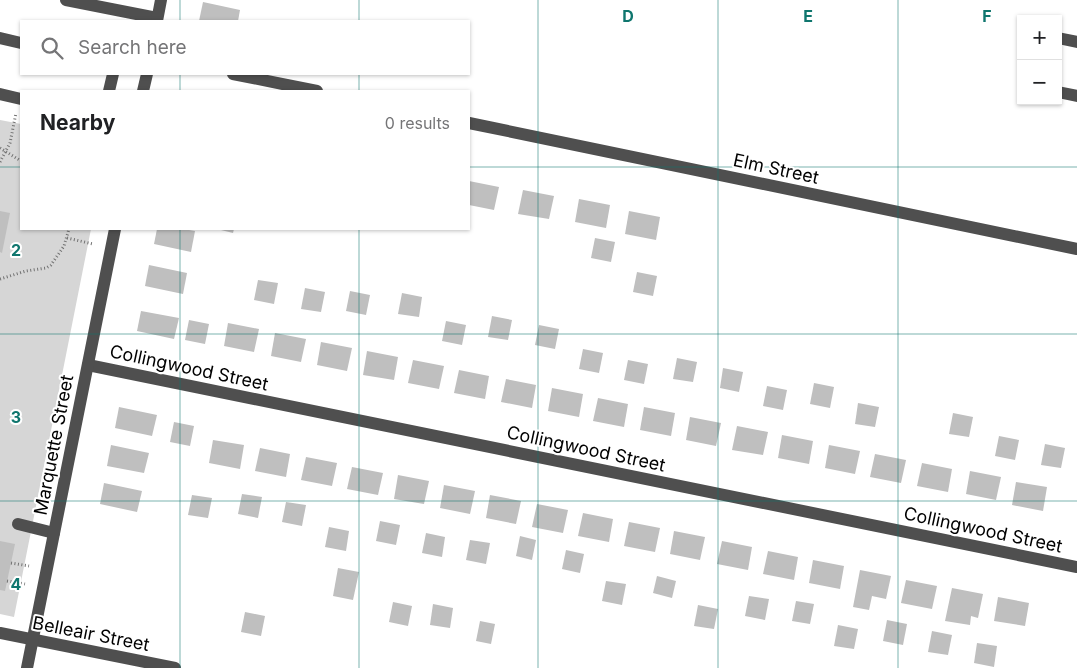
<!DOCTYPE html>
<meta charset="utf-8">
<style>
body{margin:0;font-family:Inter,sans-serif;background:#f2f2f2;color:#202124}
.controls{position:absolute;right:15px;top:15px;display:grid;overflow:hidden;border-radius:0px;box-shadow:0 1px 4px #0004}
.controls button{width:45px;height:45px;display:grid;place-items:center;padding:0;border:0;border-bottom:1px solid #e0e0e0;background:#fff;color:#202124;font:25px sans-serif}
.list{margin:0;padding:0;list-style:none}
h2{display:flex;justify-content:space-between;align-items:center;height:65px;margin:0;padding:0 20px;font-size:21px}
h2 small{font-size:16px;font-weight:400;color:#757577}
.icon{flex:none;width:28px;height:28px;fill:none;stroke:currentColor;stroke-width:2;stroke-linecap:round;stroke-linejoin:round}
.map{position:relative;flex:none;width:1077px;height:668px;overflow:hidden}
.search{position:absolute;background:#fff;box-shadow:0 1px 4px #0004;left:20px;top:20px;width:450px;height:55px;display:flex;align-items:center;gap:12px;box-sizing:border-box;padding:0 18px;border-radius:0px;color:#757577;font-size:19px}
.panel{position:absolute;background:#fff;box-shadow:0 1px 4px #0004;left:20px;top:90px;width:450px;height:140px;border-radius:0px}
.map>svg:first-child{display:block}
</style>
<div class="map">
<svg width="1077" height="668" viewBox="0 0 1077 668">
<rect width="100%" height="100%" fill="#fff"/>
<polygon fill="#d6d6d6" points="0,120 21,124 21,229 91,229 14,617 0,614"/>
<g fill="#bfbfbf">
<polygon points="203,2 240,10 238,21 199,21"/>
<polygon points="469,181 499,187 494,210 469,205"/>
<polygon points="523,190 554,196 549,219 518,214"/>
<polygon points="579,199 610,205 606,228 575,222"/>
<polygon points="0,211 10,213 2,253 0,252"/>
<polygon points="629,211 660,217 656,240 625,234"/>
<polygon points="157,229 183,229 195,231 191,252 154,244"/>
<polygon points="217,229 234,229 233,233"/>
<polygon points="595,238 615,242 611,262 591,258"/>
<polygon points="149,265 187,273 183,294 145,286"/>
<polygon points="637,272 657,276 653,296 633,292"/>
<polygon points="258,280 278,283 274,304 254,300"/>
<polygon points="305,288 325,292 321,312 301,309"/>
<polygon points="350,291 370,295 366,315 346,311"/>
<polygon points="402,293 422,297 419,317 398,314"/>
<polygon points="141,311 179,318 174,339 137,331"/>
<polygon points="492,316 512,320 508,340 488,337"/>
<polygon points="189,320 209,324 205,344 185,340"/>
<polygon points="446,321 466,325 462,345 442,341"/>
<polygon points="228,323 259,329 254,352 224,346"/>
<polygon points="539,325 559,329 555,349 535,345"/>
<polygon points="275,333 306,339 301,362 271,356"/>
<polygon points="321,342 352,348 347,371 317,365"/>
<polygon points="583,349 603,353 599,373 579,369"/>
<polygon points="367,351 398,357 394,380 363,375"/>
<polygon points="677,358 697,362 693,382 673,379"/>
<polygon points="413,360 444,366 439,389 408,383"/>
<polygon points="628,360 648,364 644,384 624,380"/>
<polygon points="723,368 743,372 739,392 720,388"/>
<polygon points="459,370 489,376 485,399 454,393"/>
<polygon points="506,379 536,385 532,408 501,402"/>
<polygon points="814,383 834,387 830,408 810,404"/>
<polygon points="767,386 787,390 783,410 763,406"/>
<polygon points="552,388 583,394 579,417 548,411"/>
<polygon points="598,398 628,404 624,427 593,421"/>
<polygon points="858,403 879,407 875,427 855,424"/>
<polygon points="119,407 157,415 152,436 115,428"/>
<polygon points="644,407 675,413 671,436 640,430"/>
<polygon points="953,413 973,417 969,437 949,434"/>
<polygon points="690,417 721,423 716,446 686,440"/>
<polygon points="174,422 194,426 190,446 170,442"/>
<polygon points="737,426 768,432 763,455 732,450"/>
<polygon points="782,435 813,441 809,464 778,458"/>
<polygon points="999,436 1019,440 1015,460 995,456"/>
<polygon points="213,440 244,445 240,469 209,463"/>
<polygon points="1045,444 1065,448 1061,468 1041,465"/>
<polygon points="111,445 149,453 144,473 107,466"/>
<polygon points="829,445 860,451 855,474 825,468"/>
<polygon points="260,448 290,454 286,477 255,471"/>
<polygon points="875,454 906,460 901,483 870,477"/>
<polygon points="306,457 337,463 332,486 301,480"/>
<polygon points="922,463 952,469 948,492 917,486"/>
<polygon points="352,467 383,473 378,495 347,489"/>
<polygon points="970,471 1001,477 996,500 966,494"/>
<polygon points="398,475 429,481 424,504 394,499"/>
<polygon points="1016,482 1047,487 1043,511 1012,505"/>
<polygon points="104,483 142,491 137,512 100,504"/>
<polygon points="444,485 475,491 470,514 440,508"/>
<polygon points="242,494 262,497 258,518 238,514"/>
<polygon points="192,495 212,498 208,518 188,515"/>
<polygon points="490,495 521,501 516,524 486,518"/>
<polygon points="286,502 306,505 302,526 282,522"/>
<polygon points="537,504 568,510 563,533 532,527"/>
<polygon points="583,513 613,519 609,542 578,536"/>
<polygon points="380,521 400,525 396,545 376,541"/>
<polygon points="629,522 660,528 655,552 624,546"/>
<polygon points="329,527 349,531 346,551 325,547"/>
<polygon points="674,531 705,537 700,560 670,554"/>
<polygon points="426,533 445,537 442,557 422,553"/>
<polygon points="520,536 536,540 532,560 516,556"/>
<polygon points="470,540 490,543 486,564 466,560"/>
<polygon points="0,541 15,544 5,591 0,590"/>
<polygon points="722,541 752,547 748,570 717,564"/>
<polygon points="566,550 584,554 580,573 562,569"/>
<polygon points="768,551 798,557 794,580 763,574"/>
<polygon points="813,560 844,566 840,589 809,583"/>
<polygon points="338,568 359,572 353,600 333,596"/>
<polygon points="860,570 891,576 886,599 872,596 869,610 853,607"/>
<polygon points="657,576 676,581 672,598 653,593"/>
<polygon points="906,580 937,586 932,609 901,603"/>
<polygon points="606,581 626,584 622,605 602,601"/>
<polygon points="952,588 983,594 978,618 971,616 970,625 945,621"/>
<polygon points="749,596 769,599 765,620 745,616"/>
<polygon points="998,597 1029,603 1025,626 994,621"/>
<polygon points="796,601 814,604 810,624 792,621"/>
<polygon points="393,602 412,606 408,626 389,622"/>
<polygon points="433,604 453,608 450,628 430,625"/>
<polygon points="698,605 718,609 714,629 694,626"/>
<polygon points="245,612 265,616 261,636 241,632"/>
<polygon points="887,620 907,624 903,645 883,641"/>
<polygon points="480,621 495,624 491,644 476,641"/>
<polygon points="838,625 858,629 854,649 834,646"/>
<polygon points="932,631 952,635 948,655 928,652"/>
<polygon points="977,643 997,646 994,667 974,663"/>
</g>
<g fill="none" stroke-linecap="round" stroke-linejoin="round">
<g stroke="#717171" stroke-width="3" stroke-dasharray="1 2.5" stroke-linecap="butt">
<polyline points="0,148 21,161"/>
<polyline points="0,162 10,143 16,113"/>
<polyline points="67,238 93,244"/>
<polyline points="0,279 26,271 46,268 51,265 64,246 69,229"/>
<polyline points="11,563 29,566"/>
<polyline points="7,581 25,584"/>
</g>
<g stroke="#4f4f4f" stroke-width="12">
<polyline points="66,0 157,18"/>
<polyline points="157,21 161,0"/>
<polyline points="0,38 21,43"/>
<polyline points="1058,38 1077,42"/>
<polyline points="233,74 317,91"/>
<polyline points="109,91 113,74"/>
<polyline points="143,91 147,74"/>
<polyline points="1058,92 1077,96"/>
<polyline points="0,94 21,99"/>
<polyline points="469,123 1077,249"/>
<polyline points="88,365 1077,567"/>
<polyline points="18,524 54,533"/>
<polyline points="0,633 175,668"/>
<polyline points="27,668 115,229"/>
</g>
</g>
<path fill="none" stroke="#0f766e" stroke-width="1" stroke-opacity="0.55" d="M180,0V21M359,0V21M538,0V668M718,0V668M898,0V668M180,74V91M359,74V91M0,167H21M469,167H1077M180,229V668M359,229V668M0,334H1077M0,501H1077"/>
<g text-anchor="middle" stroke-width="4" stroke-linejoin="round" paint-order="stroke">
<g font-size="18" fill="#000" stroke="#fff">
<text transform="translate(776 169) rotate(12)" y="6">Elm Street</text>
<text transform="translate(189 368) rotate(12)" y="6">Collingwood Street</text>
<text transform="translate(54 445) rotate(-79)" y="6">Marquette Street</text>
<text transform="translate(586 449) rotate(12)" y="6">Collingwood Street</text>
<text transform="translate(983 530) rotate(12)" y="6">Collingwood Street</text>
<text transform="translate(91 634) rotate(11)" y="6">Belleair Street</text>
</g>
</g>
<g font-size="16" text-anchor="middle" font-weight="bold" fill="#0f766e" stroke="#fff" stroke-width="4" stroke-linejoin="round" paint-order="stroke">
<text x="628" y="22">D</text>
<text x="808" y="22">E</text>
<text x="987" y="22">F</text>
<text x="16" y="256">2</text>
<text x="16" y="423">3</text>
<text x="16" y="590">4</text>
</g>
</svg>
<div class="controls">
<button>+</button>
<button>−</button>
</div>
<div class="search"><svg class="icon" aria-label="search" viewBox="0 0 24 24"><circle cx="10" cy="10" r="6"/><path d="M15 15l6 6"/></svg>Search here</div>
<section class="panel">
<h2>Nearby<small>0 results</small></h2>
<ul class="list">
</ul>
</section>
</div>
